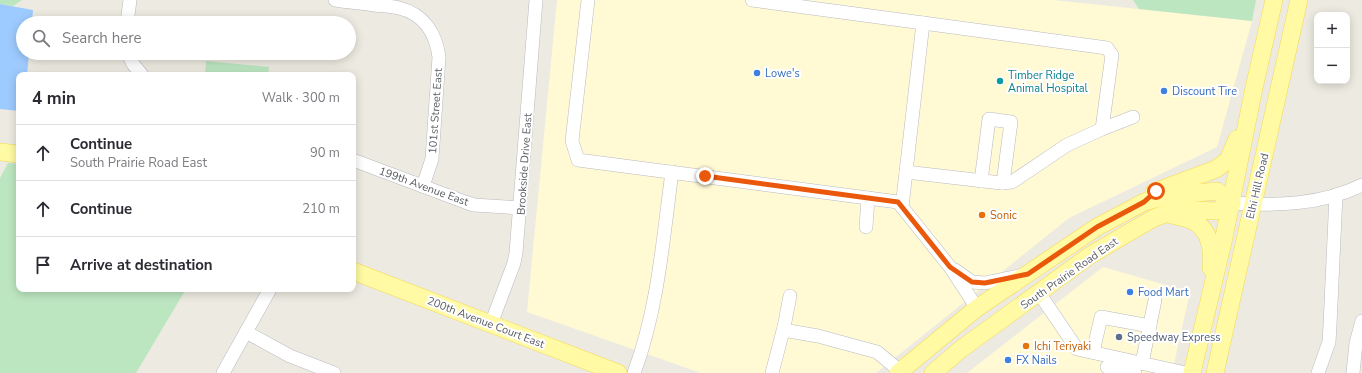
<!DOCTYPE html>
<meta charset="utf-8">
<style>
body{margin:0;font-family:"Nunito Sans",sans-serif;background:#f2f2f3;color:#2b2b33}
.controls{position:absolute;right:12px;top:12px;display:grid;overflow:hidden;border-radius:8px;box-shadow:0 2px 10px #0003}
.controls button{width:36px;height:36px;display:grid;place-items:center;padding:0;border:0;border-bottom:1px solid #e1e1e2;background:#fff;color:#2b2b33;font:20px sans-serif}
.stop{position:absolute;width:12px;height:12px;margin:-9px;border:3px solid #ea580c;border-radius:50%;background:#fff}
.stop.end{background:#ea580c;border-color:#fff;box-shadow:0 1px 4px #0008}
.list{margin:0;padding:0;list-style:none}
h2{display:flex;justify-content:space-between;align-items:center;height:52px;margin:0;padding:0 16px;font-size:17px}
h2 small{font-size:13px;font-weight:400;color:#7c7c81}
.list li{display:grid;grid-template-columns:26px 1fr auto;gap:12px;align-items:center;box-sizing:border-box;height:56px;padding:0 16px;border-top:1px solid #e1e1e2}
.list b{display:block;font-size:15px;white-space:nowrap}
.list p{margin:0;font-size:13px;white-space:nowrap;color:#7c7c81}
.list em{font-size:13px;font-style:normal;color:#7c7c81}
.icon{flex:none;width:22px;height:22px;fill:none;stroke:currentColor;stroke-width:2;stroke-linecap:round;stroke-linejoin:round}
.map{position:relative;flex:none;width:1362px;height:373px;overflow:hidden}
.search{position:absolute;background:#fff;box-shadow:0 2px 10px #0003;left:16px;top:16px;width:340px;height:44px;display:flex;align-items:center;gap:10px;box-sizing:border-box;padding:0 14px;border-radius:22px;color:#7c7c81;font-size:15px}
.panel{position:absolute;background:#fff;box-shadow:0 2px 10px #0003;left:16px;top:72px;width:340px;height:220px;border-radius:8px}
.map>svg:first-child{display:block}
</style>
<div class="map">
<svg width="1362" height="373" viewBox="0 0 1362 373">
<rect width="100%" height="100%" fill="#edebe1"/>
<g fill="#fff9d4">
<polygon points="557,0 1053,0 1252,21 1217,147 1069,218 876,373 701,373 527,312"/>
<polygon points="1103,267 1190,292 1172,373 967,373"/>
</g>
<g fill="#bce6c0">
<polygon points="0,0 22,0 13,6 0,4"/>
<polygon points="1133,0 1256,0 1252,21 1139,9"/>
<polygon points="206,61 269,67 268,75 205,75"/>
<polygon points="8,163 19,164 19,289 186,289 136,373 0,373 0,178"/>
</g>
<polygon fill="#9ecbff" points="0,4 33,10 32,23 23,23 23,53 29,53 27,75 19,75 19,111 0,109"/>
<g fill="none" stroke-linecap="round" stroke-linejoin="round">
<g stroke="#b9bac0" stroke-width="14">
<g id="minor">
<path d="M335,0C348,2 362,3 375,5C383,6 392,6 399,8C424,14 436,34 439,57L432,159L423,186"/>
<polyline points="588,0 572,141 578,160 898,202 950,267 977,308"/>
<polyline points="752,0 923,23 902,207"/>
<polyline points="127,23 130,0"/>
<polyline points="128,53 133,64 142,75"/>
<polyline points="1102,129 1133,117"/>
<polyline points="353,160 465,202 474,205 520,208"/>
<polyline points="906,172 1001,183 1012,182 1067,145 1102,129 1112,55 1107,48 923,23"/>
<polyline points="981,181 989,119 1011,122 1003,183"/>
<path d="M1232,203C1276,206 1321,205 1362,185"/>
<polyline points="866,227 868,198"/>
<polyline points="955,270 972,282 985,283 1023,275"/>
<polyline points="1039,293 1077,349 1186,373"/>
<polyline points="491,324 514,263 516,253 536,0"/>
<polyline points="784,327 789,331 818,336 877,352 900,371"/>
<polyline points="246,332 290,356 334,373"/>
<polyline points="1093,352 1101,317 1150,326"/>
<polyline points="1142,363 1155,300"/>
<polyline points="1107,367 1135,373"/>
<polyline points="223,373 270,289"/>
<path d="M634,373C658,309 663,239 672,172"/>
<polyline points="772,373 784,327 790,296"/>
<polyline points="1318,373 1329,342 1330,325 1336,195"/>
<polyline points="1353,373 1356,343 1362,321"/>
</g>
</g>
<g stroke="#f5d852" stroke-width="18">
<g id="major">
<polyline points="0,152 19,154"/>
<polyline points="1154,192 1216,169 1228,160 1237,139"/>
<path d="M1172,215C1179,217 1187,218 1193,221C1210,229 1213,251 1211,268"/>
<polyline points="353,271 618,373"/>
<polyline points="898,373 977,308 1097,227 1144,202 1167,196 1217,191 1232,203"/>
<polyline points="933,373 961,349 1019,307 1089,256 1121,237 1154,218 1173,211 1192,210 1216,211 1232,203"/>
<polyline points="1192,373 1223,242 1254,88 1274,0"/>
<polyline points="1215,373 1299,0"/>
</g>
</g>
<use href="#minor" stroke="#fff" stroke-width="13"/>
<use href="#major" stroke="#fffaa3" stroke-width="17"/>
</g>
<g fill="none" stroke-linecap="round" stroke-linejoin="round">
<polyline stroke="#ea580c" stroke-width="5" points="705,176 898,202 950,267 972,282 985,283 1028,274 1097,227 1144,202 1156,191"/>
</g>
<g fill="#3f7fe0" stroke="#fff" stroke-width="1.5">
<circle cx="757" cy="73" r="4"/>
<circle cx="1164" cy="91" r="4"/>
<circle cx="1130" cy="292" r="4"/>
<circle cx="1008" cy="360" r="4"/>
</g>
<circle fill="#0f9aa8" stroke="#fff" stroke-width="1.5" cx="1000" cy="81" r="4"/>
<g fill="#e8710a" stroke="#fff" stroke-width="1.5">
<circle cx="982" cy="215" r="4"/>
<circle cx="1026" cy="346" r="4"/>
</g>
<circle fill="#5c6f8a" stroke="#fff" stroke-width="1.5" cx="1119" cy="337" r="4"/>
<g text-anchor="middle" stroke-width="4" stroke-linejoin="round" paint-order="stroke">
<g font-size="11" fill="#366cbe" stroke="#fff" text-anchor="start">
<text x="765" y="77">Lowe's</text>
<text x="1172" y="95">Discount Tire</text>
<text x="1138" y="296">Food Mart</text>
<text x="1016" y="364">FX Nails</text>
</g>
<g font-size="11" fill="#0d838f" stroke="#fff" text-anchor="start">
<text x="1008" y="79">Timber Ridge<tspan x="1008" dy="13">Animal Hospital</tspan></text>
</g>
<g font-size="11" fill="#595c62" stroke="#fff">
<text transform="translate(435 111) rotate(-86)" y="4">101st Street East</text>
<text transform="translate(524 164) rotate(-86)" y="4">Brookside Drive East</text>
<text transform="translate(424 186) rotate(20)" y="4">199th Avenue East</text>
<text transform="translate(1257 186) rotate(-77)" y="4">Elhi Hill Road</text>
<text transform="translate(1069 273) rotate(-35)" y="4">South Prairie Road East</text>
<text transform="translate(486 322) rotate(21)" y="4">200th Avenue Court East</text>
</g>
<g font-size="11" fill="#c56008" stroke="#fff" text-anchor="start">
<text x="990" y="219">Sonic</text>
<text x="1034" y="350">Ichi Teriyaki</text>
</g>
<g font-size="11" fill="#4e5e75" stroke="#fff" text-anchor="start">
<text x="1127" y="341">Speedway Express</text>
</g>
</g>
</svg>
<div class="controls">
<button>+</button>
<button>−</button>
</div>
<div class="stop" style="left:1156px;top:191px"></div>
<div class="stop end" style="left:705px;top:176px"></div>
<div class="search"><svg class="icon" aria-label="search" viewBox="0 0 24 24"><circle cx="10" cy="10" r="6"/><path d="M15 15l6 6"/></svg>Search here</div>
<section class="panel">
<h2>4 min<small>Walk · 300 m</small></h2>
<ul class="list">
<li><svg class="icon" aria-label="ahead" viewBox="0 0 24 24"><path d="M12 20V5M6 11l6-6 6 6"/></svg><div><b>Continue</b><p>South Prairie Road East</p></div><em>90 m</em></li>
<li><svg class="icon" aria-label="ahead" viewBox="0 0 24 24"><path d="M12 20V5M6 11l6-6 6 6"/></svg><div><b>Continue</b></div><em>210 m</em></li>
<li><svg class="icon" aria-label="arrive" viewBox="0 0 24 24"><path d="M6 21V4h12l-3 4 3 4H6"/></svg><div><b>Arrive at destination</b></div></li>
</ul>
</section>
</div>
